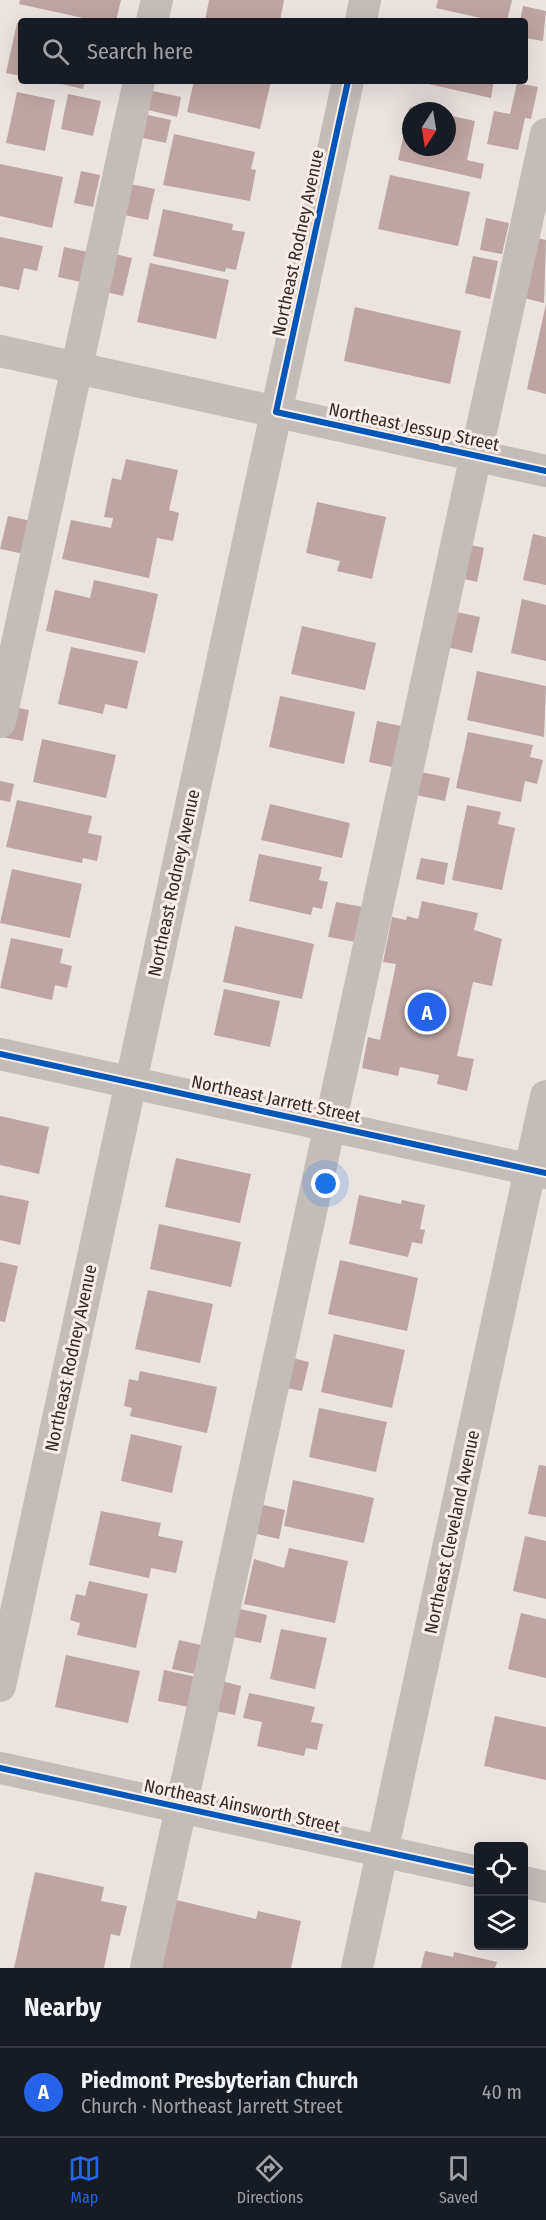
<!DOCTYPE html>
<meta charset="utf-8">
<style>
body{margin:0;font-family:"Fira Sans Condensed",sans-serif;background:#20242c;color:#f1f3f6}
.controls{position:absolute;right:18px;bottom:18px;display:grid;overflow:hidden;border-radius:6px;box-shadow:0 6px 24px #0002}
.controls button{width:54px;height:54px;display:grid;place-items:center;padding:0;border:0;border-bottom:2px solid #363941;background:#171b24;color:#f1f3f6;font:30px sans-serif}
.compass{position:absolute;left:402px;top:102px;width:54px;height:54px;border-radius:50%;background:#171b24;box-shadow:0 6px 24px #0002;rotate:192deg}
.you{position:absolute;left:326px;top:1184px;width:21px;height:21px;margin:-15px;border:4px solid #fff;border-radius:50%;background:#1a73e8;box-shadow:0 0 0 9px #1a73e833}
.badge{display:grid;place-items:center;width:39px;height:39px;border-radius:50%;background:#2563eb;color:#fff;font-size:20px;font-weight:700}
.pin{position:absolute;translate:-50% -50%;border:3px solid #fff;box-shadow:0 2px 6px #0006}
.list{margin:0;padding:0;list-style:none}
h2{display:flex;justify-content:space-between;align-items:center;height:78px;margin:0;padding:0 24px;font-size:26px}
h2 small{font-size:20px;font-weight:400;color:#9ea1a6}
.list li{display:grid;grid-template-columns:39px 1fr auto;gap:18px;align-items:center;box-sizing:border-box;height:90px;padding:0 24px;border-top:2px solid #363941}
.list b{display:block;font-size:22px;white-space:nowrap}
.list p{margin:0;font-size:20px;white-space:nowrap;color:#9ea1a6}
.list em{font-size:20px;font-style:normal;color:#9ea1a6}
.icon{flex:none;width:33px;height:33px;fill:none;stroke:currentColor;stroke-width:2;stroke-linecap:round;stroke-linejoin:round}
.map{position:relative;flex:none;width:546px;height:1968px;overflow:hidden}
.search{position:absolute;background:#171b24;box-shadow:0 6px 24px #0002;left:18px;right:18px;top:18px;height:66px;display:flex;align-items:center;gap:15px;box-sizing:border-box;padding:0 21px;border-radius:6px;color:#9ea1a6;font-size:22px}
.sheet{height:168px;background:#171b24}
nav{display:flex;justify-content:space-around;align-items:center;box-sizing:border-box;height:84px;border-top:2px solid #363941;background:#171b24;font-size:16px;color:#9ea1a6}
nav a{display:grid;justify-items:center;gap:3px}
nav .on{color:#2563eb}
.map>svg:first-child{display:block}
</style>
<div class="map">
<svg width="546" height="1968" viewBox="0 0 546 1968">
<rect width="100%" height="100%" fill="#ebe3e0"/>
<g fill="#bea4a2">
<polygon points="20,0 121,0 116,21 97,21 19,4"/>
<polygon points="209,0 284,0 280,21 205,21"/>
<polygon points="438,0 512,0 507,21 494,21 436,8"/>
<polygon points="523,6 546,11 543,41 525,38 525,21 520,21"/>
<polygon points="17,23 21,24 21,76 6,73"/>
<polygon points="49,81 85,81 83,89"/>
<polygon points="194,81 271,81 260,129 187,112"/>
<polygon points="415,81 494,81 491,98"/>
<polygon points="517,83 538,87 531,119 525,118 518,150 487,144 494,111 510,114"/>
<polygon points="148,90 181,97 177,117 144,109"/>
<polygon points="17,92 55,100 45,151 6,143"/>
<polygon points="68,94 101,101 93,136 61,129"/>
<polygon points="410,107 421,110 411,111 411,147 447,147 447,115 475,121 467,160 484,164 481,179 398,160"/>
<polygon points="139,113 171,120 166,143 134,136"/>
<polygon points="174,134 255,152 251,169 256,170 250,201 163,185"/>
<polygon points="0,164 63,177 52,228 0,216"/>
<polygon points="81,171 100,175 93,207 74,203"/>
<polygon points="390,175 470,192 458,246 378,229"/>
<polygon points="121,182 155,189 148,220 115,213"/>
<polygon points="163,209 233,224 232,230 245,232 236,270 226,268 225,272 153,256"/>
<polygon points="486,218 509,223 502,254 480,250"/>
<polygon points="0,237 43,246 37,271 24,268 19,290 0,286"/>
<polygon points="533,237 546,240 544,303 520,297"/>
<polygon points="64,247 88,252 81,282 58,277"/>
<polygon points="106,252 132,258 123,296 98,290"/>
<polygon points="473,256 498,261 490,299 465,293"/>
<polygon points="150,263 229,280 216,339 137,322"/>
<polygon points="546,304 546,394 527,389"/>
<polygon points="355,307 461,331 450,384 344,361"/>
<polygon points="126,459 178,470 169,510 179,513 173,541 157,538 149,578 62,559 71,520 111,528 113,518 104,517 112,478 121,480"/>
<polygon points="317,502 386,517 372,579 337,571 340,561 306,553"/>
<polygon points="8,516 31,521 24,554 0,549"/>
<polygon points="533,534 546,537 546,585 523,580"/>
<polygon points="463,543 484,548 477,582 456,577"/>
<polygon points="94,580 158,594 145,653 46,631 55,590 90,598"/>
<polygon points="522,599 546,605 546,661 511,653"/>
<polygon points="447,610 480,617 472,653 439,645"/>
<polygon points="302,626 376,643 365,690 291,674"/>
<polygon points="71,647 138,661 127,709 105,704 103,714 58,704"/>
<polygon points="477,671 546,686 544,737 467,720"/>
<polygon points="280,696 355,712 344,764 269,747"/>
<polygon points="9,706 29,710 23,741 2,737"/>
<polygon points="377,721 401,726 392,767 369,762"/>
<polygon points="468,732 533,745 530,757 543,760 537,784 525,781 521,802 456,788"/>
<polygon points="42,739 116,755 106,798 33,782"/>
<polygon points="421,772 450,778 445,801 416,795"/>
<polygon points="0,781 14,784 10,802 0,800"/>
<polygon points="17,800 92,816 88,833 102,836 97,861 83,858 82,863 6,847"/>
<polygon points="270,804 350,823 342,858 261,840"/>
<polygon points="467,805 501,812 498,824 515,828 502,890 452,880"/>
<polygon points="259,854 322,867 319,880 328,882 322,909 313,907 311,915 249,901"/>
<polygon points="421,858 448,863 444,885 416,879"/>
<polygon points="12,869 82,884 70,938 0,923"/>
<polygon points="422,901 478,913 474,930 502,939 492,986 473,982 457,1056 474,1059 467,1091 437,1084 439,1075 400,1067 398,1076 362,1068 368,1037 380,1040 396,964 383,962 392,917 406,920 407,916 418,919"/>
<polygon points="336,902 363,907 356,942 328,937"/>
<polygon points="235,926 314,944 302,999 223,982"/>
<polygon points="11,938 63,949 60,963 72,966 67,988 55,985 52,1000 0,988"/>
<polygon points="224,989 280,1001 270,1047 214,1035"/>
<polygon points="0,1116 49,1127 39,1174 0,1165"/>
<polygon points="176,1158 251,1174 240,1223 165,1207"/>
<polygon points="0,1195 29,1201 20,1245 0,1240"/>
<polygon points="359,1195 401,1204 402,1200 425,1205 420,1229 425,1230 422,1244 412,1242 408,1257 349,1244"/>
<polygon points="159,1224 241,1242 231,1287 150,1269"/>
<polygon points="340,1260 418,1278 407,1331 328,1314"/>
<polygon points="0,1262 18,1266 5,1322 0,1321"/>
<polygon points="148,1290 213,1304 200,1363 135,1349"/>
<polygon points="334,1334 405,1350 392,1408 321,1392"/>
<polygon points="288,1357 309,1362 302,1391 282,1387"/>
<polygon points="140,1371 217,1387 207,1433 130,1416 132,1408 124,1406 129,1379 138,1381"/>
<polygon points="319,1408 387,1422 376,1472 309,1457"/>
<polygon points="131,1434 182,1446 172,1493 121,1481"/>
<polygon points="539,1465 546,1466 546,1517 528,1514"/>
<polygon points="293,1480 374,1498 364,1543 284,1526"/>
<polygon points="255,1503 285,1510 279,1539 248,1532"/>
<polygon points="101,1511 161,1523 158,1536 183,1541 176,1573 151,1568 149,1578 89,1565"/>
<polygon points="525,1536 546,1541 546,1599 513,1591"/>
<polygon points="289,1548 348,1561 335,1623 244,1604 254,1559 284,1568"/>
<polygon points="89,1581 148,1594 136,1648 77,1635 80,1623 70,1620 76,1594 85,1596"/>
<polygon points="240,1609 267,1615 261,1643 234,1637"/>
<polygon points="521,1613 546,1619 546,1678 508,1669"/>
<polygon points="281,1629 327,1638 315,1689 270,1679"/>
<polygon points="179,1640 201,1645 195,1674 172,1669"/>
<polygon points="66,1655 140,1671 128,1723 55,1707"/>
<polygon points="164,1670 196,1677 189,1707 158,1701"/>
<polygon points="218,1680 241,1686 235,1715 211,1710"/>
<polygon points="249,1693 315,1707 311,1722 323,1724 317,1750 306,1748 304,1756 257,1746 262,1722 243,1718"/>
<polygon points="495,1716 546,1727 546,1780 484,1766"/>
<polygon points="35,1872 104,1887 101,1901 127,1906 120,1936 111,1934 104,1968 14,1968"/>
<polygon points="168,1898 256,1919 258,1911 301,1921 291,1968 152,1968"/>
<polygon points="425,1951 453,1957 454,1952 497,1962 495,1968 421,1968"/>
</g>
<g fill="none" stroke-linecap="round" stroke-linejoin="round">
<g stroke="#c4bcb9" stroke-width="32">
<polyline points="152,21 157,0"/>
<polyline points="361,21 365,0"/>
<polyline points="0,351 546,471"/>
<polyline points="0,722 139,81"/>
<polyline points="0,1054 546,1173"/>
<polyline points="0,1686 348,81"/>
<polyline points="0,1768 478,1872"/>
<polyline points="524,1882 546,1887"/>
<polyline points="146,1968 546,134"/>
<polyline points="357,1968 546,1096"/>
</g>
<g stroke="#f8ede7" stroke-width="10">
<g id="cycleway">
<polyline points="348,81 276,412 546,471"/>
<polyline points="0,1054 546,1173"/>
<polyline points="0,1768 478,1872"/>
</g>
</g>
<use href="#cycleway" stroke="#0057b8" stroke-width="6"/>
</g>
<g text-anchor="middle" stroke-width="6" stroke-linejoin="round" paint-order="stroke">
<g font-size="18" fill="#352927" stroke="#f8ede7">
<text transform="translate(298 243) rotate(-78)" y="6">Northeast Rodney Avenue</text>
<text transform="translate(414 427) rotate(12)" y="6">Northeast Jessup Street</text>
<text transform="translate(174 883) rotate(-78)" y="6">Northeast Rodney Avenue</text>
<text transform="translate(276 1099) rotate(12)" y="6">Northeast Jarrett Street</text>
<text transform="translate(71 1358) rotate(-78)" y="6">Northeast Rodney Avenue</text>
<text transform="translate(452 1532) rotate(-78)" y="6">Northeast Cleveland Avenue</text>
<text transform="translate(242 1806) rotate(12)" y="6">Northeast Ainsworth Street</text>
</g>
</g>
</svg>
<div class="controls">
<button><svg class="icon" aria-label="locate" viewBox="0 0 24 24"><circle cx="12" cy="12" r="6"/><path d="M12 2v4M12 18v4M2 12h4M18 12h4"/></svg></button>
<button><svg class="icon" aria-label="layers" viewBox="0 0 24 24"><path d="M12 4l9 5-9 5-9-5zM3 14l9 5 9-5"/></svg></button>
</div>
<svg class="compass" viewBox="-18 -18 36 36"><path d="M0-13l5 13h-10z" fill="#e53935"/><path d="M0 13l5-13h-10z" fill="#9ea1a6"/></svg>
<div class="you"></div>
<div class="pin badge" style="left:427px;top:1012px">A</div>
<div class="search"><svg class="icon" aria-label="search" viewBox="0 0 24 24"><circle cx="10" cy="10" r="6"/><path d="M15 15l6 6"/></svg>Search here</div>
</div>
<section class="sheet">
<h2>Nearby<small></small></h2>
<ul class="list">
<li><span class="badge">A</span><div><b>Piedmont Presbyterian Church</b><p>Church · Northeast Jarrett Street</p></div><em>40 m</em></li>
</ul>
</section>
<nav>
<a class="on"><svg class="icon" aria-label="map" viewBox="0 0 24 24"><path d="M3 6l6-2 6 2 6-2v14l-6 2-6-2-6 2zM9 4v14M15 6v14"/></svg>Map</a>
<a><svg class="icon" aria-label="directions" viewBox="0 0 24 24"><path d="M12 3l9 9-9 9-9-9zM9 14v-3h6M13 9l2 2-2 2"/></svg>Directions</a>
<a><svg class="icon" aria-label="saved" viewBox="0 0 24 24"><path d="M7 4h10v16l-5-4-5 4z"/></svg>Saved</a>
</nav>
